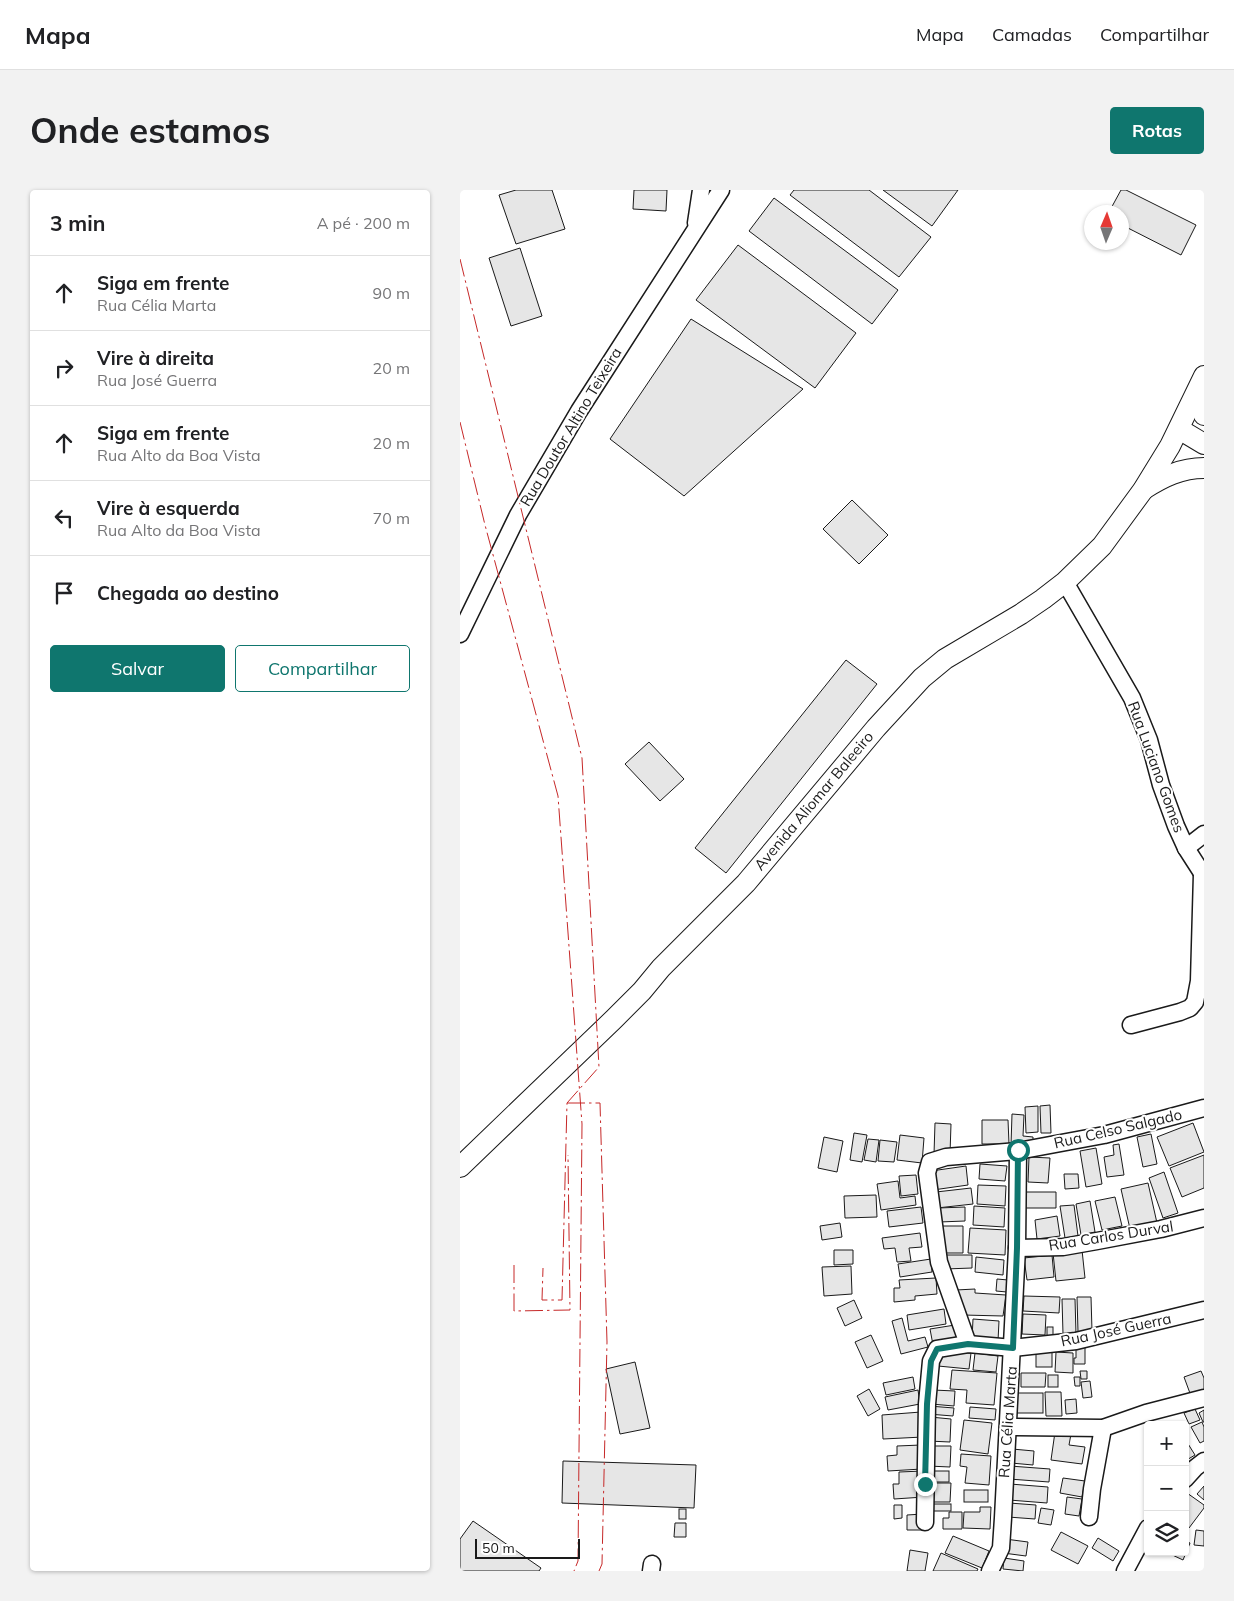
<!DOCTYPE html>
<html lang="pt">
<meta charset="utf-8">
<style>
body{margin:0;font-family:Mulish,sans-serif;background:#f2f2f2;color:#202124}
.controls{position:absolute;right:15px;bottom:15px;display:grid;overflow:hidden;border-radius:5px;box-shadow:0 1px 4px #0004}
.controls button{width:45px;height:45px;display:grid;place-items:center;padding:0;border:0;border-bottom:1px solid #e0e0e0;background:#fff;color:#202124;font:25px sans-serif}
.compass{position:absolute;left:624px;top:15px;width:45px;height:45px;border-radius:50%;background:#fff;box-shadow:0 1px 4px #0004;rotate:2deg}
.scale{position:absolute;left:15px;bottom:12px;width:105px;box-sizing:border-box;padding-left:5px;border:2px solid #1a1a1a;border-top:0;font-size:14px;line-height:18px;white-space:nowrap;color:#1a1a1a;-webkit-text-stroke:4px #fff;paint-order:stroke}
.stop{position:absolute;width:15px;height:15px;margin:-11px;border:4px solid #0f766e;border-radius:50%;background:#fff}
.stop.end{background:#0f766e;border-color:#fff;box-shadow:0 1px 5px #0008}
.list{margin:0;padding:0;list-style:none}
h2{display:flex;justify-content:space-between;align-items:center;height:65px;margin:0;padding:0 20px;font-size:21px}
h2 small{font-size:16px;font-weight:400;color:#757577}
.list li{display:grid;grid-template-columns:32px 1fr auto;gap:15px;align-items:center;box-sizing:border-box;height:75px;padding:0 20px;border-top:1px solid #e0e0e0}
.list b{display:block;font-size:19px;white-space:nowrap}
.list p{margin:0;font-size:16px;white-space:nowrap;color:#757577}
.list em{font-size:16px;font-style:normal;color:#757577}
.actions{display:flex;gap:10px;padding:15px 20px}
.actions a{flex:1;padding:11px 0;border:1px solid #0f766e;border-radius:5px;text-align:center;font-size:18px;color:#0f766e}
.actions .main{background:#0f766e;color:#fff}
.icon{flex:none;width:28px;height:28px;fill:none;stroke:currentColor;stroke-width:2;stroke-linecap:round;stroke-linejoin:round}
.map{position:relative;flex:none;width:744px;height:1381px;overflow:hidden;border-radius:5px}
header{display:flex;align-items:center;gap:30px;box-sizing:border-box;height:70px;padding:0 25px;background:#fff;border-bottom:1px solid #e0e0e0}
header strong{font-size:24px}
nav{display:flex;gap:28px;margin-inline-start:auto;font-size:18px}
.intro{display:flex;align-items:center;justify-content:space-between;box-sizing:border-box;height:120px;padding:0 30px}
h1{margin:0;font-size:35px}
.button{padding:12px 22px;border-radius:5px;background:#0f766e;color:#fff;font-size:18px;font-weight:700}
main{display:flex;gap:30px;padding:0 30px}
aside{flex:1;background:#fff;border-radius:5px;box-shadow:0 1px 4px #0004}
.map>svg:first-child{display:block}
</style>
<header>
<strong>Mapa</strong>
<nav><a>Mapa</a><a>Camadas</a><a>Compartilhar</a></nav>
</header>
<div class="intro"><h1>Onde estamos</h1><a class="button">Rotas</a></div>
<main>
<aside>
<h2>3 min<small>A pé · 200 m</small></h2>
<ul class="list">
<li><svg class="icon" aria-label="ahead" viewBox="0 0 24 24"><path d="M12 20V5M6 11l6-6 6 6"/></svg><div><b>Siga em frente</b><p>Rua Célia Marta</p></div><em>90 m</em></li>
<li><svg class="icon" aria-label="right" viewBox="0 0 24 24"><path d="M7 20v-9h11M14 6l5 5-5 5"/></svg><div><b>Vire à direita</b><p>Rua José Guerra</p></div><em>20 m</em></li>
<li><svg class="icon" aria-label="ahead" viewBox="0 0 24 24"><path d="M12 20V5M6 11l6-6 6 6"/></svg><div><b>Siga em frente</b><p>Rua Alto da Boa Vista</p></div><em>20 m</em></li>
<li><svg class="icon" aria-label="left" viewBox="0 0 24 24"><path d="M17 20v-9H6M10 6l-5 5 5 5"/></svg><div><b>Vire à esquerda</b><p>Rua Alto da Boa Vista</p></div><em>70 m</em></li>
<li><svg class="icon" aria-label="arrive" viewBox="0 0 24 24"><path d="M6 21V4h12l-3 4 3 4H6"/></svg><div><b>Chegada ao destino</b></div></li>
</ul>
<div class="actions"><a class="main">Salvar</a><a>Compartilhar</a></div>
</aside>
<div class="map">
<svg width="744" height="1381" viewBox="0 0 744 1381">
<rect width="100%" height="100%" fill="#fff"/>
<g fill="#e6e6e6" stroke="#1a1a1a">
<polygon points="56,0 92,0 105,39 56,54 39,5"/>
<polygon points="174,0 207,0 206,21 173,19"/>
<polygon points="334,0 409,0 471,47 439,87 330,5"/>
<polygon points="423,0 498,0 472,36"/>
<polygon points="661,0 666,0 736,35 721,65 662,35 662,22 649,22"/>
<polygon points="314,8 438,100 412,134 289,41"/>
<polygon points="278,55 396,143 355,198 236,110"/>
<polygon points="60,58 82,126 51,136 29,68"/>
<polygon points="231,129 343,199 224,306 150,249"/>
<polygon points="392,310 428,345 399,374 363,339"/>
<polygon points="386,470 417,494 266,683 235,658"/>
<polygon points="189,552 224,589 200,611 165,574"/>
<polygon points="590,915 591,943 581,943 580,916"/>
<polygon points="578,916 578,942 566,943 565,917"/>
<polygon points="552,924 564,925 563,946 573,947 573,955 551,955"/>
<polygon points="522,930 548,930 549,954 522,954"/>
<polygon points="475,933 491,934 490,964 474,964"/>
<polygon points="733,933 744,962 709,976 697,947"/>
<polygon points="394,943 407,945 402,972 390,970"/>
<polygon points="691,944 697,974 683,977 677,947"/>
<polygon points="440,945 464,948 462,973 437,970"/>
<polygon points="364,947 383,951 377,982 358,978"/>
<polygon points="408,949 419,950 416,972 404,970"/>
<polygon points="420,950 437,952 434,972 418,971"/>
<polygon points="659,954 664,985 647,987 644,967 654,965 653,955"/>
<polygon points="636,958 642,994 626,997 620,961"/>
<polygon points="744,965 744,998 722,1007 710,978"/>
<polygon points="569,967 590,968 588,993 568,992"/>
<polygon points="520,974 547,976 545,991 519,989"/>
<polygon points="506,976 508,995 473,1000 471,981"/>
<polygon points="704,982 718,1023 703,1028 689,988"/>
<polygon points="604,984 618,984 619,998 605,999"/>
<polygon points="456,985 458,1004 441,1006 439,986"/>
<polygon points="438,991 440,1008 455,1006 456,1015 421,1020 417,994"/>
<polygon points="688,993 697,1033 670,1039 661,999"/>
<polygon points="518,995 546,996 545,1016 517,1014"/>
<polygon points="511,998 513,1014 477,1018 476,1002"/>
<polygon points="562,1002 596,1002 596,1018 561,1018"/>
<polygon points="416,1005 417,1027 385,1028 384,1006"/>
<polygon points="655,1007 662,1036 642,1040 635,1011"/>
<polygon points="630,1011 635,1042 621,1045 616,1014"/>
<polygon points="614,1015 618,1046 605,1048 600,1016"/>
<polygon points="514,1016 545,1018 544,1037 513,1035"/>
<polygon points="461,1017 463,1033 429,1037 427,1021"/>
<polygon points="505,1017 505,1031 479,1032 478,1018"/>
<polygon points="597,1026 600,1046 577,1049 575,1030"/>
<polygon points="380,1033 382,1047 362,1050 360,1036"/>
<polygon points="480,1036 503,1036 503,1063 481,1063"/>
<polygon points="510,1038 546,1040 545,1065 508,1063"/>
<polygon points="460,1043 462,1057 449,1058 451,1071 437,1072 435,1058 424,1059 422,1048"/>
<polygon points="374,1060 393,1060 393,1074 374,1075"/>
<polygon points="622,1060 625,1088 596,1091 593,1063"/>
<polygon points="485,1065 512,1065 512,1078 485,1079"/>
<polygon points="592,1065 594,1087 567,1090 564,1068"/>
<polygon points="516,1067 544,1070 543,1085 515,1082"/>
<polygon points="471,1069 472,1082 440,1087 438,1074"/>
<polygon points="391,1076 392,1104 364,1106 362,1077"/>
<polygon points="476,1088 477,1104 455,1106 455,1110 434,1112 434,1098 440,1098 439,1090"/>
<polygon points="537,1089 548,1090 547,1102 536,1101"/>
<polygon points="515,1099 515,1103 546,1105 543,1126 503,1125 496,1100"/>
<polygon points="564,1106 600,1107 599,1123 563,1121"/>
<polygon points="617,1107 631,1107 632,1141 618,1142"/>
<polygon points="602,1109 615,1109 616,1144 603,1144"/>
<polygon points="394,1110 402,1128 385,1136 377,1118"/>
<polygon points="484,1119 486,1134 449,1140 447,1125"/>
<polygon points="563,1124 586,1125 585,1145 562,1144"/>
<polygon points="442,1128 448,1151 465,1147 468,1157 441,1164 432,1131"/>
<polygon points="513,1129 539,1131 538,1151 512,1149"/>
<polygon points="495,1135 498,1151 473,1155 470,1139"/>
<rect x="587" y="1137" width="6" height="10"/>
<polygon points="411,1145 423,1171 407,1178 395,1152"/>
<polygon points="616,1154 625,1154 625,1174 614,1174 614,1168 616,1168"/>
<polygon points="480,1159 511,1163 509,1179 478,1176"/>
<rect x="576" y="1160" width="16" height="17"/>
<polygon points="596,1162 613,1163 613,1183 595,1182"/>
<polygon points="515,1163 538,1166 536,1182 513,1180"/>
<polygon points="175,1172 190,1238 160,1244 146,1179"/>
<polygon points="492,1180 537,1183 534,1215 506,1213 507,1200 490,1199"/>
<polygon points="620,1181 627,1181 627,1189 621,1189"/>
<polygon points="741,1181 744,1188 744,1202 731,1206 724,1187"/>
<polygon points="561,1183 586,1183 585,1197 561,1197"/>
<rect x="588" y="1185" width="10" height="12"/>
<polygon points="453,1187 455,1199 426,1205 423,1193"/>
<polygon points="614,1187 620,1187 620,1196 615,1196"/>
<polygon points="630,1191 632,1207 623,1208 621,1192"/>
<polygon points="409,1199 420,1219 408,1226 397,1206"/>
<polygon points="458,1200 460,1214 428,1220 425,1207"/>
<polygon points="473,1200 495,1201 494,1216 471,1214"/>
<polygon points="585,1202 601,1202 602,1226 586,1226"/>
<rect x="552" y="1203" width="31" height="20"/>
<polygon points="616,1209 617,1223 606,1224 605,1210"/>
<polygon points="469,1216 494,1218 493,1226 468,1224"/>
<polygon points="510,1217 536,1219 535,1230 509,1228"/>
<polygon points="735,1219 740,1230 729,1234 724,1223"/>
<polygon points="744,1220 744,1232 743,1232 739,1223"/>
<polygon points="461,1222 463,1247 423,1249 422,1225"/>
<polygon points="470,1227 491,1229 490,1252 468,1251"/>
<polygon points="504,1230 532,1233 528,1264 500,1260"/>
<polygon points="742,1232 744,1237 744,1251 740,1253 731,1237"/>
<polygon points="595,1242 611,1244 609,1255 625,1257 622,1274 591,1270"/>
<polygon points="725,1249 735,1265 725,1271"/>
<polygon points="461,1255 462,1279 428,1281 427,1266 437,1265 437,1256"/>
<polygon points="468,1256 491,1256 490,1277 468,1276"/>
<polygon points="552,1259 574,1261 573,1275 551,1273"/>
<polygon points="501,1264 531,1266 529,1295 505,1293 507,1277 500,1276"/>
<polygon points="103,1271 236,1275 234,1318 102,1313"/>
<polygon points="550,1276 590,1279 589,1292 549,1289"/>
<polygon points="463,1281 464,1307 434,1309 433,1294 439,1294 439,1282"/>
<rect x="470" y="1281" width="19" height="11"/>
<polygon points="603,1288 625,1291 622,1307 600,1303"/>
<polygon points="466,1293 491,1293 490,1312 466,1312"/>
<polygon points="550,1294 588,1297 587,1313 549,1310"/>
<polygon points="744,1296 744,1310 737,1304"/>
<rect x="504" y="1300" width="24" height="12"/>
<polygon points="727,1303 744,1315 744,1318 729,1338 725,1336 725,1305"/>
<polygon points="607,1307 622,1309 619,1326 605,1324"/>
<polygon points="549,1313 576,1315 575,1329 548,1327"/>
<rect x="467" y="1314" width="24" height="7"/>
<polygon points="434,1315 442,1315 442,1328 434,1329"/>
<polygon points="520,1317 531,1317 530,1339 503,1338 504,1322 520,1322"/>
<polygon points="581,1318 594,1320 591,1335 578,1333"/>
<rect x="219" y="1319" width="7" height="10"/>
<polygon points="489,1322 502,1322 502,1339 483,1339 483,1328 489,1328"/>
<polygon points="463,1324 463,1340 447,1340 447,1325"/>
<polygon points="13,1331 81,1378 79,1381 0,1381 0,1349"/>
<polygon points="215,1333 226,1333 226,1347 214,1347"/>
<polygon points="736,1340 744,1341 744,1356 734,1355"/>
<polygon points="601,1342 628,1356 618,1374 591,1360"/>
<polygon points="493,1346 529,1361 522,1378 485,1363"/>
<polygon points="638,1348 659,1361 653,1371 632,1358"/>
<polygon points="545,1349 568,1352 566,1366 543,1363"/>
<polygon points="725,1351 730,1353 723,1370 706,1362 725,1362"/>
<polygon points="450,1360 468,1363 465,1381 447,1381"/>
<polygon points="481,1363 518,1379 517,1381 473,1381"/>
<polygon points="544,1368 564,1371 563,1381 543,1379"/>
</g>
<g fill="none" stroke-linecap="round" stroke-linejoin="round">
<g stroke="#1a1a1a" stroke-width="19">
<g id="minor">
<polyline points="236,33 241,0"/>
<polyline points="605,392 672,508 689,550 701,595 716,636 726,658 744,686"/>
<polyline points="0,444 58,325 119,221 261,0"/>
<polyline points="726,658 744,644"/>
<polyline points="671,835 720,822 730,818 735,812 739,791 742,684"/>
<polyline points="557,1058 603,1057 637,1051 701,1039 744,1028"/>
<polyline points="508,1154 479,1072 467,983 470,972 486,967 558,961 644,945 744,918"/>
<polyline points="548,1237 643,1238 686,1223 744,1208"/>
<polyline points="725,1289 735,1278 744,1271"/>
<polyline points="629,1327 632,1299 643,1238"/>
<polyline points="465,1332 467,1214 471,1171 477,1159 508,1154 553,1158 616,1151 744,1120"/>
<polyline points="191,1381 192,1374"/>
<polyline points="530,1381 541,1358 543,1328 557,1058 558,961"/>
<polyline points="665,1381 688,1338"/>
</g>
</g>
<g stroke="#1a1a1a" stroke-width="22">
<g id="major">
<polyline points="741,195 744,225"/>
<polyline points="719,239 744,254"/>
<path d="M684,299C703,287 721,278 744,278"/>
<polyline points="0,977 154,829 182,801 201,778 286,693 416,538 462,488 485,469 561,424 583,409 605,392 642,356 683,300 710,256 744,186"/>
</g>
</g>
<use href="#minor" stroke="#fff" stroke-width="16"/>
<use href="#major" stroke="#fff" stroke-width="20"/>
<g stroke="#c62828" stroke-width="1" stroke-dasharray="18 4 2.5 4" stroke-linecap="butt">
<polyline points="0,69 122,568 139,877 107,913 102,1110 82,1110 83,1078"/>
<polyline points="0,232 25,335 98,606 122,934 118,1371 114,1381"/>
<polyline points="107,913 140,913 147,1152 142,1374 139,1381"/>
<polyline points="54,1075 54,1121 110,1120 108,965"/>
</g>
</g>
<g fill="none" stroke-linecap="round" stroke-linejoin="round">
<polyline stroke="#0f766e" stroke-width="6" points="465,1294 467,1214 471,1171 477,1159 508,1154 553,1158 557,1058 558,960"/>
</g>
<g text-anchor="middle" stroke-width="4" stroke-linejoin="round" paint-order="stroke">
<g font-size="15" fill="#1a1a1a" stroke="#fff">
<text transform="translate(111 237) rotate(-59)" y="5">Rua Doutor Altino Teixeira</text>
<text transform="translate(696 577) rotate(70)" y="5">Rua Luciano Gomes</text>
<text transform="translate(354 611) rotate(-50)" y="5">Avenida Aliomar Baleeiro</text>
<text transform="translate(658 939) rotate(-13)" y="5">Rua Celso Salgado</text>
<text transform="translate(651 1046) rotate(-9)" y="5">Rua Carlos Durval</text>
<text transform="translate(656 1140) rotate(-12)" y="5">Rua José Guerra</text>
<text transform="translate(548 1232) rotate(-86)" y="5">Rua Célia Marta</text>
</g>
</g>
</svg>
<div class="controls">
<button>+</button>
<button>−</button>
<button><svg class="icon" aria-label="layers" viewBox="0 0 24 24"><path d="M12 4l9 5-9 5-9-5zM3 14l9 5 9-5"/></svg></button>
</div>
<svg class="compass" viewBox="-18 -18 36 36"><path d="M0-13l5 13h-10z" fill="#e53935"/><path d="M0 13l5-13h-10z" fill="#757577"/></svg>
<div class="scale">50 m</div>
<div class="stop" style="left:558px;top:960px"></div>
<div class="stop end" style="left:465px;top:1294px"></div>
</div>
</main>
